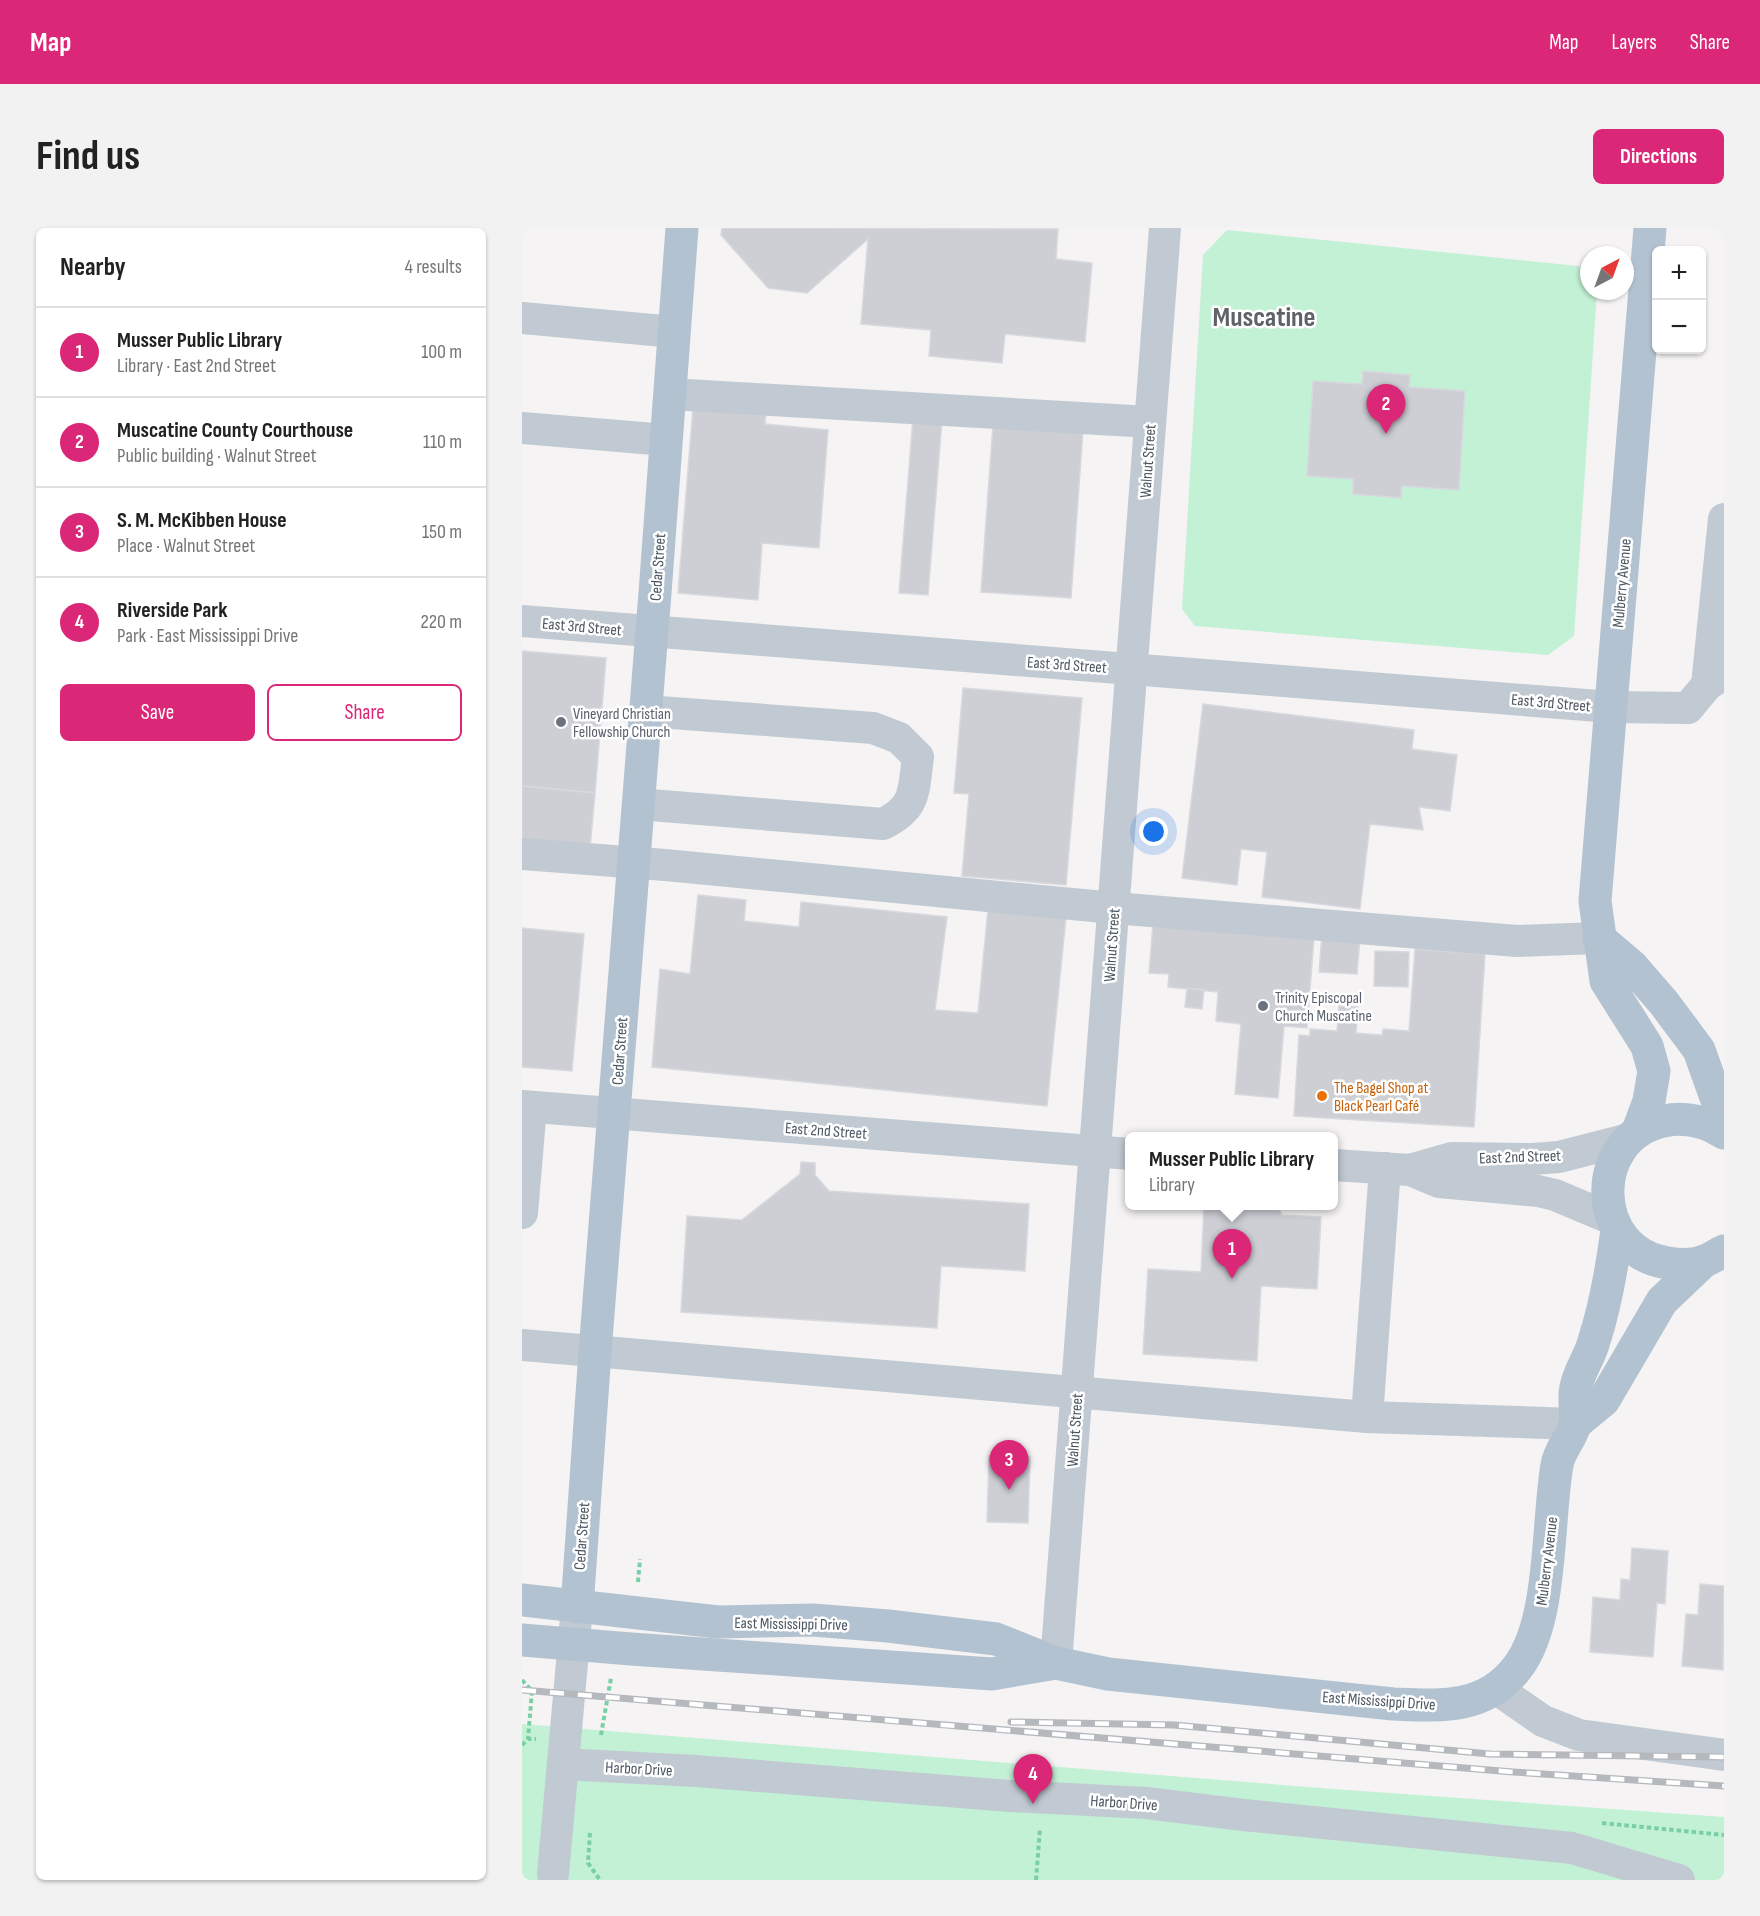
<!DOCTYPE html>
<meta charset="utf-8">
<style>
body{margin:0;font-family:"Sofia Sans Condensed",sans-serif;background:#f2f2f2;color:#222}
.controls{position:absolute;right:18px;top:18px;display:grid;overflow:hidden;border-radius:9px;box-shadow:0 2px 4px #0004}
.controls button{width:54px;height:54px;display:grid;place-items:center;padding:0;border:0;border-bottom:2px solid #e0e0e0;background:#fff;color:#222;font:30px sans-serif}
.compass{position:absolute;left:1058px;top:18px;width:54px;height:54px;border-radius:50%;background:#fff;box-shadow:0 2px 4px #0004;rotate:41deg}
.you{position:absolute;left:632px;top:604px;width:21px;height:21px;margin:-15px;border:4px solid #fff;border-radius:50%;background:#1a73e8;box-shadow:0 0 0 9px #1a73e833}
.badge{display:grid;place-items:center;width:39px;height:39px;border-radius:50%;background:#db2777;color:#fff;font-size:20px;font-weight:700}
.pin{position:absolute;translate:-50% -50px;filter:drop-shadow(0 2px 3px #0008)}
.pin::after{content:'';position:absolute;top:32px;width:21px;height:18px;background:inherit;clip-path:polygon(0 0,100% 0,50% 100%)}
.popup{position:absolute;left:603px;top:904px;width:213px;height:78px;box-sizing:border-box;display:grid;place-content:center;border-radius:9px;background:#fff;filter:drop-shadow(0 2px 4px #0005);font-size:20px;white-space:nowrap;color:#767676}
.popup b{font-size:22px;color:#222}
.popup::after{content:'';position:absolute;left:50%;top:100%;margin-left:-12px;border:12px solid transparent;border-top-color:#fff}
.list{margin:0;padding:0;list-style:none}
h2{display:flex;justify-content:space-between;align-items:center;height:78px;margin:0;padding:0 24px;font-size:26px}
h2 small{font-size:20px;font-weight:400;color:#767676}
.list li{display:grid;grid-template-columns:39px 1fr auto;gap:18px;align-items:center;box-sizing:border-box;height:90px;padding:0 24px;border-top:2px solid #e0e0e0}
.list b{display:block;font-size:22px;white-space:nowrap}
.list p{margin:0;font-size:20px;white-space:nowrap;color:#767676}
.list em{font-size:20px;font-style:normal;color:#767676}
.actions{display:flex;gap:12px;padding:18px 24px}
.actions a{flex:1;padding:14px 0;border:2px solid #db2777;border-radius:9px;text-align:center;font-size:21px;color:#db2777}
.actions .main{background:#db2777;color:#fff}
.map{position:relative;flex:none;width:1202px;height:1652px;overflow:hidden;border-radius:9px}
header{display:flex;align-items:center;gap:36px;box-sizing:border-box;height:84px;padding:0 30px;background:#db2777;color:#fff}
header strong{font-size:28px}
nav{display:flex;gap:33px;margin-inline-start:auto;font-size:21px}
.intro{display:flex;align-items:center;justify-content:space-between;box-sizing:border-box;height:144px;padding:0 36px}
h1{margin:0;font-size:42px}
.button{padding:15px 27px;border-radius:9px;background:#db2777;color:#fff;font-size:21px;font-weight:700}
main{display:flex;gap:36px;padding:0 36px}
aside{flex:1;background:#fff;border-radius:9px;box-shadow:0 2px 4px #0004}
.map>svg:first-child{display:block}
</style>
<header>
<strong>Map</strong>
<nav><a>Map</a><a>Layers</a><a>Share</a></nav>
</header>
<div class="intro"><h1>Find us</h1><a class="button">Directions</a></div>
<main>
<aside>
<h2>Nearby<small>4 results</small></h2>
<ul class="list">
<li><span class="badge">1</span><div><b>Musser Public Library</b><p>Library · East 2nd Street</p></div><em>100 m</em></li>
<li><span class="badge">2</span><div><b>Muscatine County Courthouse</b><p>Public building · Walnut Street</p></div><em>110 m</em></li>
<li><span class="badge">3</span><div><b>S. M. McKibben House</b><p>Place · Walnut Street</p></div><em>150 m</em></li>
<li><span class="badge">4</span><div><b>Riverside Park</b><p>Park · East Mississippi Drive</p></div><em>220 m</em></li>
</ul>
<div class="actions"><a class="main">Save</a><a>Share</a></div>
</aside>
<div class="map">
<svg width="1202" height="1652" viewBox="0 0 1202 1652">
<rect width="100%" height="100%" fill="#f5f3f3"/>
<g fill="#c3f1d5">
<polygon points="705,2 1056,38 1067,46 1067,63 1075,63 1052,408 1026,427 673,398 660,381 681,27"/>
<polygon points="0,1496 811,1561 1202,1589 1202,1652 0,1652"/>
</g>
<g fill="#cdcfd5" stroke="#d7d9de" stroke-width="1.5">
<polygon points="200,0 536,1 534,31 570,35 563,114 483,106 480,135 407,128 409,102 339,96 346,11 285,65 246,60 199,7"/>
<polygon points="841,143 888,147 887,159 943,163 937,262 880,258 879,270 831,266 831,251 785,248 791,153 840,156"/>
<polygon points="171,180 244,186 243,196 306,202 297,320 240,315 236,372 156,365"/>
<polygon points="391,190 420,192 406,367 377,365"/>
<polygon points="471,196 561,202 549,370 459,364"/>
<polygon points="0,423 84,430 73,565 0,558"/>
<polygon points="441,460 560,470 544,657 440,648 447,566 432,565"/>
<polygon points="681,476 892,502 890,521 935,527 928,583 897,579 901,602 848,596 838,681 740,669 745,624 719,621 715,657 660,650"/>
<polygon points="0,558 73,565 68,620 0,615"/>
<polygon points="176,667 224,672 222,693 277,699 279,674 425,689 413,782 456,785 466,681 544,689 525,878 130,839 138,741 168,746"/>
<polygon points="631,695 792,709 785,800 762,798 756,870 713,866 719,796 694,793 696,764 646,759 647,746 627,745"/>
<polygon points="0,700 62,706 50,843 0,839"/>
<polygon points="800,706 838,709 835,746 797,744"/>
<polygon points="893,721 963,726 952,899 772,888 777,807 788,808 788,801 815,803 817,778 836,779 834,805 860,807 861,801 887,803"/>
<polygon points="853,723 887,724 886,759 852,758"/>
<polygon points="665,760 682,762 680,781 663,779"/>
<polygon points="279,934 293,935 293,947 307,963 507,976 503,1043 419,1038 415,1100 159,1084 165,988 220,992 278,946"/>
<polygon points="682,978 756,978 760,987 799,989 795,1061 739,1058 735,1133 621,1126 626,1041 679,1044"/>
<polygon points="467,1228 508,1229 506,1295 465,1294"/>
<polygon points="1110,1320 1146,1323 1143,1376 1135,1375 1131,1429 1068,1424 1071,1369 1098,1372 1099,1351 1108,1352"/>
<polygon points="1178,1356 1202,1358 1201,1442 1160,1438 1164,1386 1176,1387"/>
</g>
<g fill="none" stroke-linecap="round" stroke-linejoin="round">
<g stroke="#7ad0a6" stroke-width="4" stroke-dasharray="4.5 3" stroke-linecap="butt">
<polyline points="116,1354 118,1331"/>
<polyline points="0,1452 10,1463 6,1511"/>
<polyline points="79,1507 89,1450"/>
<polyline points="0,1517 6,1511 14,1511"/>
<polyline points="1080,1595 1202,1607"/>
<polyline points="68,1605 66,1635 78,1652"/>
<polyline points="514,1652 518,1601"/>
</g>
<g stroke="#c1cad2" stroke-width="32">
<polyline points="0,90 152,104"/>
<polyline points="148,166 628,194"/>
<polyline points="0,200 144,212"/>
<polyline points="0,393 1089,479 1166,480 1185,457 1202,446"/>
<polyline points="1185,457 1202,291"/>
<path d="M116,576L361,596C395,579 391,564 396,529L377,510L351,500L124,483"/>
<polyline points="0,626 143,637 592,680 995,713 1077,710"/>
<polyline points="0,878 608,926"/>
<polyline points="812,937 888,942 930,930 1010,931 1037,929 1107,911"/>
<polyline points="888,942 917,954 1016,963 1033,967 1090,991"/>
<polyline points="0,985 9,879"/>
<polyline points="0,1117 845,1189 1053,1196"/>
<polyline points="845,1189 863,940"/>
<polyline points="534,1435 643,0"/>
<polyline points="975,1461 1021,1493 1057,1507 1202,1527"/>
<polyline points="41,1536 174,1543 488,1568 624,1575 722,1587 1050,1620 1157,1652"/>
<polyline points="31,1646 55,1379"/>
</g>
<g stroke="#b3c2d1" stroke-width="33">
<polyline points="1077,710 1110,738 1142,775 1177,822 1202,892"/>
<polyline points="1116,903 1127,873 1132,843 1125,818 1084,753 1073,673 1128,0"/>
<path d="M1202,905C1183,893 1164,888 1142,893C1065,909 1068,1024 1146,1035C1158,1037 1170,1038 1182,1033C1189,1031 1195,1026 1202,1023"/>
<polyline points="1053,1196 1082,1172 1140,1073 1181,1034"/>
<path d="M0,1372L196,1394L291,1392L366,1398L474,1411L534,1435L586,1446L871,1476C918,1478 963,1482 995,1440C1031,1395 1025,1294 1035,1237C1037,1222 1050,1210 1053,1196C1055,1184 1051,1171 1054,1159C1057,1143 1068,1129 1072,1113C1084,1076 1090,1040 1095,1002"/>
<polyline points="55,1379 73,1124 133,365 160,0"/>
<polyline points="0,1412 109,1421 470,1446 534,1435"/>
</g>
<g stroke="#b5b8bd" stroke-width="7">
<g id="rail">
<polyline points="0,1462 991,1544 1202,1558"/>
<polyline points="489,1494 652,1497 968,1526 1202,1529"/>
</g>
</g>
<use href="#rail" stroke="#fff" stroke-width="4.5" stroke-dasharray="14" stroke-linecap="butt"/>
</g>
<g fill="#6b7280" stroke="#fff" stroke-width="2">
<circle cx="39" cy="494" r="6"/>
<circle cx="741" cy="778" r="6"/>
</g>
<circle fill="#e8710a" stroke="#fff" stroke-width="2" cx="800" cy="868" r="6"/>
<g text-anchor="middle" stroke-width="5" stroke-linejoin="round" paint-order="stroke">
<g font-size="16" fill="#4a5661" stroke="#fff">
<text transform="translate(625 233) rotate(-86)" y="6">Walnut Street</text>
<text transform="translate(135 339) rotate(-86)" y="6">Cedar Street</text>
<text transform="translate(1099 355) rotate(-85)" y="6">Mulberry Avenue</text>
<text transform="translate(60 398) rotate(5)" y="6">East 3rd Street</text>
<text transform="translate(545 436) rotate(4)" y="6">East 3rd Street</text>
<text transform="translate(1029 474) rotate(5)" y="6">East 3rd Street</text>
<text transform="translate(589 717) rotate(-86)" y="6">Walnut Street</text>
<text transform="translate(97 823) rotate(-86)" y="6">Cedar Street</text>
<text transform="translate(304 902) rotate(4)" y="6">East 2nd Street</text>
<text transform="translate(998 928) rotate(-2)" y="6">East 2nd Street</text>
<text transform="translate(552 1202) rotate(-86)" y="6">Walnut Street</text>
<text transform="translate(59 1308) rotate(-86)" y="6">Cedar Street</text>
<text transform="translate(1024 1333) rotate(-83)" y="6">Mulberry Avenue</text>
<text transform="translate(269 1395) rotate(1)" y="6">East Mississippi Drive</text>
<text transform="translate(857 1472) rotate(4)" y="6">East Mississippi Drive</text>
<text transform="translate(117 1540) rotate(3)" y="6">Harbor Drive</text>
<text transform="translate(602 1574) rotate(4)" y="6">Harbor Drive</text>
</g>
<g font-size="16" fill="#5b616d" stroke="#fff" text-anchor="start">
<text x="51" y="491">Vineyard Christian<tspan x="51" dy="18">Fellowship Church</tspan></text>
<text x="753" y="775">Trinity Episcopal<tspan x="753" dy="18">Church Muscatine</tspan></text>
</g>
<g font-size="16" fill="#c56008" stroke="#fff" text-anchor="start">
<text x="812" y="865">The Bagel Shop at<tspan x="812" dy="18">Black Pearl Café</tspan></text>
</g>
<g font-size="28" font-weight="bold" fill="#5f6368" stroke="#fff">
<text x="742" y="98">Muscatine</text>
</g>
</g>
</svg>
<div class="controls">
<button>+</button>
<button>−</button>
</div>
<svg class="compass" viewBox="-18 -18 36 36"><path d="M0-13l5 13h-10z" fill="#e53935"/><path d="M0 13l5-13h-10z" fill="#767676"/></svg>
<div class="you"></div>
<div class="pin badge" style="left:710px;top:1051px">1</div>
<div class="popup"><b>Musser Public Library</b>Library</div>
<div class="pin badge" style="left:864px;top:206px">2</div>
<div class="pin badge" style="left:487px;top:1262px">3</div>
<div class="pin badge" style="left:511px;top:1576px">4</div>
</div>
</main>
